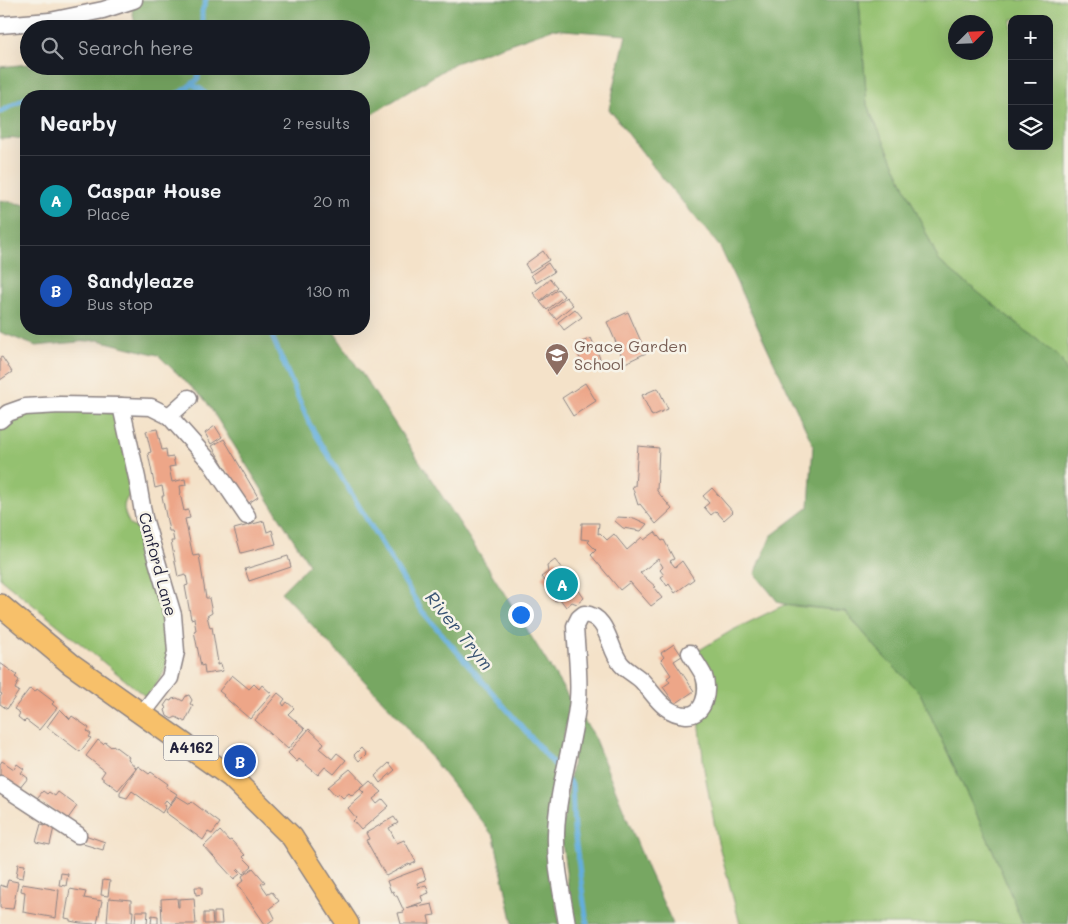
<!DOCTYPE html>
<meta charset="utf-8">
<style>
body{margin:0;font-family:Mali,sans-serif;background:#242831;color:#f1f3f6}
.controls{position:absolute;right:15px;top:15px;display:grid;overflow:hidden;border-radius:10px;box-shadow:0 5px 20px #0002}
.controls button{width:45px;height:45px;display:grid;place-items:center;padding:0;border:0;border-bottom:1px solid #363941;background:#171b24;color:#f1f3f6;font:25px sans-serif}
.compass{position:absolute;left:948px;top:15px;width:45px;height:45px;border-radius:50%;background:#171b24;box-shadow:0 5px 20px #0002;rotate:66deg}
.you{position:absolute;left:520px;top:614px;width:18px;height:18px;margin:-12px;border:4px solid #fff;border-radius:50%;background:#1a73e8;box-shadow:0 0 0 8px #1a73e833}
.badge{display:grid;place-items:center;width:32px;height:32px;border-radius:50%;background:#1f6fb2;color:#fff;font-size:16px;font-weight:700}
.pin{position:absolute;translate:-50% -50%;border:2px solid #fff;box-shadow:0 1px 5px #0006}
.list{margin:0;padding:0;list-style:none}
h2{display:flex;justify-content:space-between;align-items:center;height:65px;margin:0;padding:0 20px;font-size:21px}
h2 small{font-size:16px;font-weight:400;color:#9ea1a6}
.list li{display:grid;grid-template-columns:32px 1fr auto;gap:15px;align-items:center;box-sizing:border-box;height:90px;padding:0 20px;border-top:1px solid #363941}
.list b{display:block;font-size:19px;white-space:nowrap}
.list p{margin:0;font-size:16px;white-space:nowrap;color:#9ea1a6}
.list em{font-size:16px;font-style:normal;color:#9ea1a6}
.icon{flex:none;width:28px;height:28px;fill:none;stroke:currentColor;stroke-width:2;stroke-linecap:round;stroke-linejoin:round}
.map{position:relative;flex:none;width:1068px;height:924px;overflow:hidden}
.search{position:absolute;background:#171b24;box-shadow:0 5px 20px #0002;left:20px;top:20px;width:350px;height:55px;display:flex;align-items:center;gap:12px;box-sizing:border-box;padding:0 18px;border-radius:28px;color:#9ea1a6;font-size:19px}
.panel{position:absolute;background:#171b24;box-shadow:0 5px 20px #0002;left:20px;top:90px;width:350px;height:245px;border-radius:20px}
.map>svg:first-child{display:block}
</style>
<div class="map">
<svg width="1068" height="924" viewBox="0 0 1068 924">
<rect width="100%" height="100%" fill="#f7f3e8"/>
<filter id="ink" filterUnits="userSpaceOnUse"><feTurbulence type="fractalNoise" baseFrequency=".02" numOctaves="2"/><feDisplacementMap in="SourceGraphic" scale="10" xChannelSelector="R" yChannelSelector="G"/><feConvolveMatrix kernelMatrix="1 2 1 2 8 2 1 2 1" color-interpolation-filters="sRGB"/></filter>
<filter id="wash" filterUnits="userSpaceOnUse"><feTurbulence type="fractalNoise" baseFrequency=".0096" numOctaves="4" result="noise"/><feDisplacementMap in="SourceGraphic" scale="20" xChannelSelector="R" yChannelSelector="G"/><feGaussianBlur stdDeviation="1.12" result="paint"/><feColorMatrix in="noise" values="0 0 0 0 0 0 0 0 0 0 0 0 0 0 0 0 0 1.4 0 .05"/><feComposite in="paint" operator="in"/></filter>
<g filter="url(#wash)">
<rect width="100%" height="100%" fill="#f4e2c9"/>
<g fill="#94c170" stroke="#5b7256" fill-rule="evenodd">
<path d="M859,0H1068V376L1060,359L939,261L867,105ZM1012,19H1049V146H1012ZM956,22H986V52H956Z"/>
<path d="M80,408L115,414L133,492C120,503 123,512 131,526L141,529C152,567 180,635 164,672C160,681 152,689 146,697L0,578V431C21,403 49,409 80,408Z"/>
<polygon points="784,605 845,611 885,658 920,693 992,848 1023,924 740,924 717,838 704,769 699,717 703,713 696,652 731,631"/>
</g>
<g fill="#77a762" stroke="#4c644e">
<polygon points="130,0 859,0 867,105 939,261 1061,359 1068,376 1068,513 1067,515 1068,520 1068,924 1023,924 992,848 920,693 885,658 845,611 784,604 778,602 755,574 771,536 809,507 813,445 720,247 656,170 609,109 626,35 552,29 455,63 364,119 364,96 26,96 26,138 0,139 0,67 29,64 29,66 361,66 361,29 125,29 135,24"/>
<path d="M0,200L26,205V329H332C414,451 494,575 571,701L551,800L549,866L560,924H513L494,837L402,721L281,592L309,564L206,401L158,355L98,340L36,346L0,332Z"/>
<polygon points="580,715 592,732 648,870 673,924 573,924 561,834"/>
</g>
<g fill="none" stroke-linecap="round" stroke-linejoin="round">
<g stroke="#64aedc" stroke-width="5">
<polyline points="202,29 202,11 206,0"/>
<polyline points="192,84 202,90 208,96"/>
<polyline points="39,96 40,96"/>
<polyline points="170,96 183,91 198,79 199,66"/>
<polyline points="0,112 26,98"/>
<polyline points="269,329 309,423 422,611 560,771"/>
<polyline points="568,780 572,785 574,830 587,924"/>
</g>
</g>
<g id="blocks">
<g fill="#eda688">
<polygon points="543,251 549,260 530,272 525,264"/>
<polygon points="548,263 554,272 536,283 531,275"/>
<polygon points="550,279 557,287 540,301 533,293"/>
<polygon points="558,289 564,296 547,310 540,302"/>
<polygon points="566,297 573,305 556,319 549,311"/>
<polygon points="575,309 582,317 564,330 558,322"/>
<polygon points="628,312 646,353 625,363 607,322"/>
<polygon points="591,338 602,363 591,368 590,365 584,368 576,349 581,347 580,343"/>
<polygon points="2,357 12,372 0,380 0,358"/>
<polygon points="585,383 596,401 573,416 562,398"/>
<polygon points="658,388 668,409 652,416 642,395"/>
<polygon points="215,426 222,437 211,444 205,433"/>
<polygon points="157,429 162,450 166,449 167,458 173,457 175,466 169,467 172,482 185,479 186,485 180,486 181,493 180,493 184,511 188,510 190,518 185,519 193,556 199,555 206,598 209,598 212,613 207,616 210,628 212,627 218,663 217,663 217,665 221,664 223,671 205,674 204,665 201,666 194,631 196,630 194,618 191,619 185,586 188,585 186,575 178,577 171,541 174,541 172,531 169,531 162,496 164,496 162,486 155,488 148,453 151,452 146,431"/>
<polygon points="224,439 258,497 247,504 212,446"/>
<polygon points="638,446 659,448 657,491 672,509 656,524 640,504 638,505 632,486 635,486"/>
<polygon points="712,488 733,512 724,520 716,511 711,515 704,507 709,503 703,496"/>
<polygon points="617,517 634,518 647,524 641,531 623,528 615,521"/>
<polygon points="264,521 267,532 272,530 276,544 241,553 234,529"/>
<polygon points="582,523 599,523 598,534 600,533 607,540 614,534 627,550 642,537 644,540 655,532 662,541 664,540 674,559 670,561 675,567 682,561 694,579 675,593 669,584 667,586 661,577 664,575 660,570 663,567 658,559 640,573 656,587 654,588 662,598 651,606 630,582 620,590 591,555 596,550 588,542 590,540 581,539"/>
<polygon points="288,556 291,567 249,581 245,569"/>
<polygon points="555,560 567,575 570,573 578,582 575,585 584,598 577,604 572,602 566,607 560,599 557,601 553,600 550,587 541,577 548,572 547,566"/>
<polygon points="674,644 682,656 674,661 694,691 675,704 663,687 670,682 667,678 671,675 661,660 664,657 661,653"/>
<polygon points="0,663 17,675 15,677 19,680 15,689 19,691 7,709 0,704 0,697 2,694 0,693"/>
<polygon points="232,675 249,689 254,684 259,689 262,685 272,694 250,719 223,696 224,695 219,691"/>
<polygon points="30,688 35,692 37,689 54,702 52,704 57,708 39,730 26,720 24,722 18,717 20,713 14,709"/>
<polygon points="278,693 285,699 282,703 284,706 287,702 294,708 288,714 305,729 288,749 255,720"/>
<polygon points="189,695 192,700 190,704 193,706 185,722 176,717 172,719 167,716 165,710 167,708 164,706 168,700 171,701 172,699 177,698 183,701 186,696"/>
<polygon points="60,709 70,719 72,716 89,728 87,731 91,734 89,737 91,738 80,752 47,727"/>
<polygon points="309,729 324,743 320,749 332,759 337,753 346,760 334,774 325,767 318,775 299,759 297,762 288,753"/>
<polygon points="98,740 103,744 105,742 111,747 113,745 129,757 128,759 136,768 118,790 101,777 105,771 86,756"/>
<polygon points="361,748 366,754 359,761 354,755"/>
<polygon points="2,761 14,769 17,764 24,769 21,773 28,778 19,789 0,775 0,764"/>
<polygon points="389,763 395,770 380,783 375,776"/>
<polygon points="138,766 149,774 151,772 168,784 166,787 177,794 170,804 166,800 163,804 166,806 162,813 132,791 127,798 120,796 120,792"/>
<polygon points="350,769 365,785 352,796 349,793 343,798 339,794 336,796 328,787"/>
<polygon points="370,781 382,792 373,799 377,804 383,799 389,806 361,830 353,821 356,818 348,808 365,793 361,789"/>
<polygon points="43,791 47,794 49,792 55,796 58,792 77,806 67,820 37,798"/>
<polygon points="177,796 190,804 192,802 220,823 212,834 208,832 203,840 165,812"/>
<polygon points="394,817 398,823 389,828 397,843 404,840 416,862 410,865 409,864 386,876 366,840 369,839 366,833"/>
<polygon points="41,824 54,827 50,845 36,842"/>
<polygon points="220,831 229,841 231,840 245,855 243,857 252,866 243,874 239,869 237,871 240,874 234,879 204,846"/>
<polygon points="85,835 105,842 103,850 83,844"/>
<polygon points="18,864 25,865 23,878 16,877"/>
<polygon points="253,868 265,882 261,884 268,894 272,892 279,901 270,908 275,918 267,924 265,924 238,885 244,880 242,876"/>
<polygon points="422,868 426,880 417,883 418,887 426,885 429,893 421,896 423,902 406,908 418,905 418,907 432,904 435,915 428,916 430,924 401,924 398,913 404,912 403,909 397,896 395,896 393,891 391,892 387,881"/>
<polygon points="61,873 68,874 66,886 59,885"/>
<polygon points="8,880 18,882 13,909 0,908 0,885 6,887"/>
<polygon points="103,880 110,881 108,896 101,895"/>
<polygon points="22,884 59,890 56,918 23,912 25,892 21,891"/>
<polygon points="195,887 202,887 202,894 196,895"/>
<polygon points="70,889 86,892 84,898 102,901 97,924 80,923 70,921 70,919 65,918"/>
<polygon points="109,898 131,900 131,911 133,911 132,924 107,922"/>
<polygon points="177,898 178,907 179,907 179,899 194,898 196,924 162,924 161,899"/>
<polygon points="136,911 148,911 147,924 135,924"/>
<polygon points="214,912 221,912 222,924 214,924"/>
<polygon points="204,913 212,913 213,924 204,924"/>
<polygon points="152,915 158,916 158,924 151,924"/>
</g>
</g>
</g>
<g filter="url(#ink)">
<use href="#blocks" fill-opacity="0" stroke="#8b8282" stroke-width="1"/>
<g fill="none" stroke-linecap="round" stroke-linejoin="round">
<g stroke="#8b8282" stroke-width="19">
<g id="minor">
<polyline points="0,25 50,21 103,10 134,0"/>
<polyline points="121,406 151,407 169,416 189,398"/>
<polyline points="169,416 211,463 247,516"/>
<polyline points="0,420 8,413 25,407 60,405 121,406 137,478 144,518 173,615 176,652 170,678 142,714"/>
<polyline points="0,784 78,835"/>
<path d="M567,924C562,893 555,865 556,834C557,788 574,744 578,699C580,677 576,649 575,626L579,618L584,614C609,616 608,648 621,664C627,671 636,675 642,681C655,695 664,714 686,715C705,716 709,690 704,676C700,668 694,660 690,653"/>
</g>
</g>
<g stroke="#8b8282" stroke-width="24">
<polyline id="major" points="0,605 71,664 231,777 292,837 348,924"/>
</g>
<use href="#minor" stroke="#fff" stroke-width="16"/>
<use href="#major" stroke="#f7c06b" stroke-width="21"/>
</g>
</g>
<defs>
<g id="school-pin" transform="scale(1.25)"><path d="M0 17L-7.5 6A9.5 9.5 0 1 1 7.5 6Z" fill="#8d6e63" stroke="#f7f3e8"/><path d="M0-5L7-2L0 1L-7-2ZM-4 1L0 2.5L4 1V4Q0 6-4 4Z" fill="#fff"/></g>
</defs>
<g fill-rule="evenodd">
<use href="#school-pin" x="557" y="355"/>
</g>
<g text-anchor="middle" stroke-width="5" stroke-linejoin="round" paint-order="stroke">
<rect fill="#f7f3e8" stroke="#62616f" stroke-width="1" x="163.5" y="735.5" width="55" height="25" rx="4"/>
<g font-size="15" font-weight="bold" fill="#22223b">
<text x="191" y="753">A4162</text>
</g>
<g font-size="16" fill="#785e54" stroke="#f7f3e8" text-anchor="start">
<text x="574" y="352">Grace Garden<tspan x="574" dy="18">School</tspan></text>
</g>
<g font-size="16" fill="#22223b" stroke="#f7f3e8">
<text transform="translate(158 564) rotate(75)" y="6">Canford Lane</text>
</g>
<g font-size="18" font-style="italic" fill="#395373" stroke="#f7f3e8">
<text transform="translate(459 631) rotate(51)" y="6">River Trym</text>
</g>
</g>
</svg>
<div class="controls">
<button>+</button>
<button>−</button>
<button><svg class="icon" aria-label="layers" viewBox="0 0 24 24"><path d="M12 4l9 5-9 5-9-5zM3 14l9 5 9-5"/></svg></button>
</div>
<svg class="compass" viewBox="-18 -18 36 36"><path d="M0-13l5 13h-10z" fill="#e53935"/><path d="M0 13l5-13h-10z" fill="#9ea1a6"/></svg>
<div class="you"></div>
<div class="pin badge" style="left:562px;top:584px;background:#0f9aa8">A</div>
<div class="pin badge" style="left:240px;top:761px;background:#1a4fb4">B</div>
<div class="search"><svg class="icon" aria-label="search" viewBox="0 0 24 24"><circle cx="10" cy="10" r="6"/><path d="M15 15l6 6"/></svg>Search here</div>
<section class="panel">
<h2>Nearby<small>2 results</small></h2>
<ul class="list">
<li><span class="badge" style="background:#0f9aa8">A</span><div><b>Caspar House</b><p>Place</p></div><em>20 m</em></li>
<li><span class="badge" style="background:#1a4fb4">B</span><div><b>Sandyleaze</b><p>Bus stop</p></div><em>130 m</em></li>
</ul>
</section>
</div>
